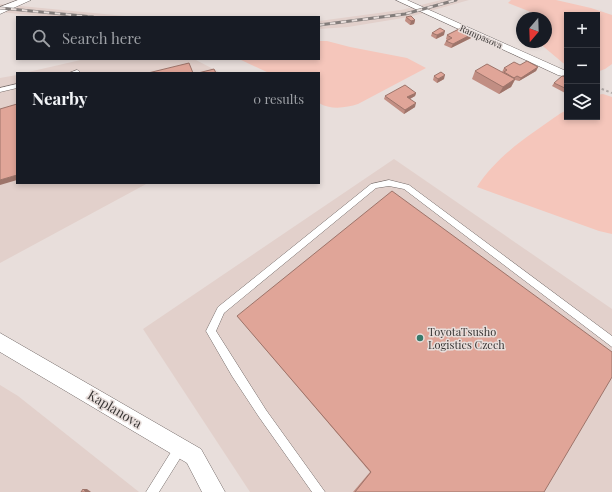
<!DOCTYPE html>
<meta charset="utf-8">
<style>
body{margin:0;font-family:"Playfair Display",serif;background:#20242c;color:#f1f3f6}
.controls{position:absolute;right:12px;top:12px;display:grid;overflow:hidden;border-radius:0px;box-shadow:0 2px 6px #0003}
.controls button{width:36px;height:36px;display:grid;place-items:center;padding:0;border:0;border-bottom:1px solid #363941;background:#171b24;color:#f1f3f6;font:20px sans-serif}
.compass{position:absolute;left:516px;top:12px;width:36px;height:36px;border-radius:50%;background:#171b24;box-shadow:0 2px 6px #0003;rotate:199deg}
.list{margin:0;padding:0;list-style:none}
h2{display:flex;justify-content:space-between;align-items:center;height:52px;margin:0;padding:0 16px;font-size:17px}
h2 small{font-size:13px;font-weight:400;color:#9ea1a6}
.icon{flex:none;width:22px;height:22px;fill:none;stroke:currentColor;stroke-width:2;stroke-linecap:round;stroke-linejoin:round}
.map{position:relative;flex:none;width:612px;height:492px;overflow:hidden}
.search{position:absolute;background:#171b24;box-shadow:0 2px 6px #0003;left:16px;top:16px;width:304px;height:44px;display:flex;align-items:center;gap:10px;box-sizing:border-box;padding:0 14px;border-radius:0px;color:#9ea1a6;font-size:15px}
.panel{position:absolute;background:#171b24;box-shadow:0 2px 6px #0003;left:16px;top:72px;width:304px;height:112px;border-radius:0px}
.map>svg:first-child{display:block}
</style>
<div class="map">
<svg width="612" height="492" viewBox="0 0 612 492">
<rect width="100%" height="100%" fill="#e8dedb"/>
<g fill="#e2d0cb">
<polygon points="441,0 469,0 409,17 348,27 319,29 319,21 401,10"/>
<polygon points="0,4 135,17 51,17 0,12"/>
<polygon points="85,59 194,59 221,73 24,73"/>
<polygon points="17,75 17,183 148,183 0,263 0,78"/>
<polygon points="394,159 612,309 612,492 250,492 143,329"/>
<polygon points="0,385 18,396 139,492 0,492"/>
</g>
<g fill="#f5c6bb">
<polygon points="511,0 556,0 591,8 612,15 612,64 605,69 597,72 597,15 567,15 567,65 563,63 538,42 546,42 546,18 538,18 541,16 508,3"/>
<path d="M319,41H327L350,47L407,58L426,68L358,104C346,108 330,110 319,103V73H269L239,59H319Z"/>
<path d="M603,94L612,97V234L599,231L477,187C497,155 531,134 561,113L567,110V117H597V95Z"/>
</g>
<g fill="none" stroke-linecap="round" stroke-linejoin="round">
<g stroke="#736a68" stroke-width="1">
<g id="lane">
<polygon points="77,70 79,71 79,73 69,73"/>
<polygon points="17,84 17,88 0,92 0,88"/>
<polygon points="389,180 409,185 612,336 612,347 404,189 389,186 376,188 224,313 216,331 266,410 325,492 312,492 259,417 232,376 206,331 218,307 371,184"/>
<polygon points="180,443 184,444 185,448 184,452 159,492 146,492 176,444"/>
</g>
</g>
<g stroke="#736a68" stroke-width="1">
<g id="street">
<polygon points="18,0 31,0 0,14 0,7"/>
<polygon points="396,0 407,0 566,71 567,73 562,76 558,75"/>
<polygon points="0,333 201,449 225,492 202,492 187,463 0,352"/>
</g>
</g>
<polyline stroke="#b1aaa7" stroke-width="2" stroke-dasharray="2.5 2.5" stroke-linecap="butt" points="597,87 612,93"/>
<use href="#lane" fill="#fff" fill-rule="evenodd"/>
<use href="#street" fill="#fff" fill-rule="evenodd"/>
<g stroke="#837d7b" stroke-width="3">
<g id="rail">
<polyline points="0,8 93,17"/>
<polyline points="319,25 405,14 456,0"/>
</g>
</g>
<use href="#rail" stroke="#e8dedb" stroke-width="2" stroke-dasharray="5.5" stroke-linecap="butt"/>
</g>
<g fill="#c18e83">
<polygon points="406,17 415,20 414,24 410,25 405,21"/>
<polygon points="432,33 444,35 436,39 431,36"/>
<polygon points="447,35 471,38 451,48 444,45 446,41 447,40 446,39"/>
<polygon points="520,65 538,67 536,71 519,81 515,80 511,87 499,94 472,79 475,71 502,72 504,68"/>
<polygon points="434,76 444,79 437,83 433,80"/>
<polygon points="567,78 567,94 552,86 554,83"/>
<polygon points="416,93 415,96 410,99 415,107 404,114 384,99 385,96"/>
<polygon points="237,316 544,492 353,492 370,472 239,318"/>
</g>
<g fill="#9d746a">
<polygon points="415,20 414,24 410,25 411,21"/>
<polygon points="445,31 444,35 436,39 437,35"/>
<polygon points="472,34 471,38 451,48 453,44"/>
<polygon points="538,67 536,71 519,81 521,78"/>
<polygon points="445,75 444,79 437,83 438,79"/>
<polygon points="515,79 511,87 499,94 503,87"/>
<polygon points="416,93 415,96 406,101 407,97"/>
<polygon points="416,103 415,107 404,114 405,110"/>
<polygon points="17,175 17,180 0,185 0,180"/>
<polygon points="83,489 87,489 91,492 86,492"/>
</g>
<g fill="#e0a598" stroke="#9d746a">
<polygon points="411,16 415,20 411,21 406,17"/>
<polygon points="440,28 445,31 437,35 432,33"/>
<polygon points="461,28 472,34 453,44 446,41 452,38 447,35"/>
<polygon points="527,61 538,67 521,78 517,76 514,78 504,72 507,70 504,68 514,62 520,65"/>
<polygon points="189,63 193,73 148,73"/>
<polygon points="487,64 515,79 503,87 475,71"/>
<polygon points="214,69 216,73 198,73"/>
<polygon points="441,72 445,75 438,79 434,76"/>
<polygon points="562,76 567,78 567,89 554,83"/>
<polygon points="405,85 416,93 407,97 416,103 405,110 385,96"/>
<polygon points="17,104 17,175 0,180 0,109"/>
<polygon points="392,191 612,352 612,377 544,492 355,492 371,472 237,316"/>
<polygon points="83,489 86,492 81,492"/>
</g>
<circle fill="#387a6b" stroke="#e8dedb" stroke-width="1.5" cx="420" cy="338" r="4"/>
<g text-anchor="middle" stroke-width="3" stroke-linejoin="round" paint-order="stroke">
<g font-size="9" fill="#373433" stroke="#e8dedb">
<text transform="translate(481 37) rotate(24)" y="3">Rampasova</text>
</g>
<g font-size="11" fill="#373433" stroke="#e8dedb" text-anchor="start">
<text x="428" y="336">ToyotaTsusho<tspan x="428" dy="13">Logistics Czech</tspan></text>
</g>
<g font-size="13" fill="#373433" stroke="#e8dedb">
<text transform="translate(115 409) rotate(31)" y="5">Kaplanova</text>
</g>
</g>
</svg>
<div class="controls">
<button>+</button>
<button>−</button>
<button><svg class="icon" aria-label="layers" viewBox="0 0 24 24"><path d="M12 4l9 5-9 5-9-5zM3 14l9 5 9-5"/></svg></button>
</div>
<svg class="compass" viewBox="-18 -18 36 36"><path d="M0-13l5 13h-10z" fill="#e53935"/><path d="M0 13l5-13h-10z" fill="#9ea1a6"/></svg>
<div class="search"><svg class="icon" aria-label="search" viewBox="0 0 24 24"><circle cx="10" cy="10" r="6"/><path d="M15 15l6 6"/></svg>Search here</div>
<section class="panel">
<h2>Nearby<small>0 results</small></h2>
<ul class="list">
</ul>
</section>
</div>
